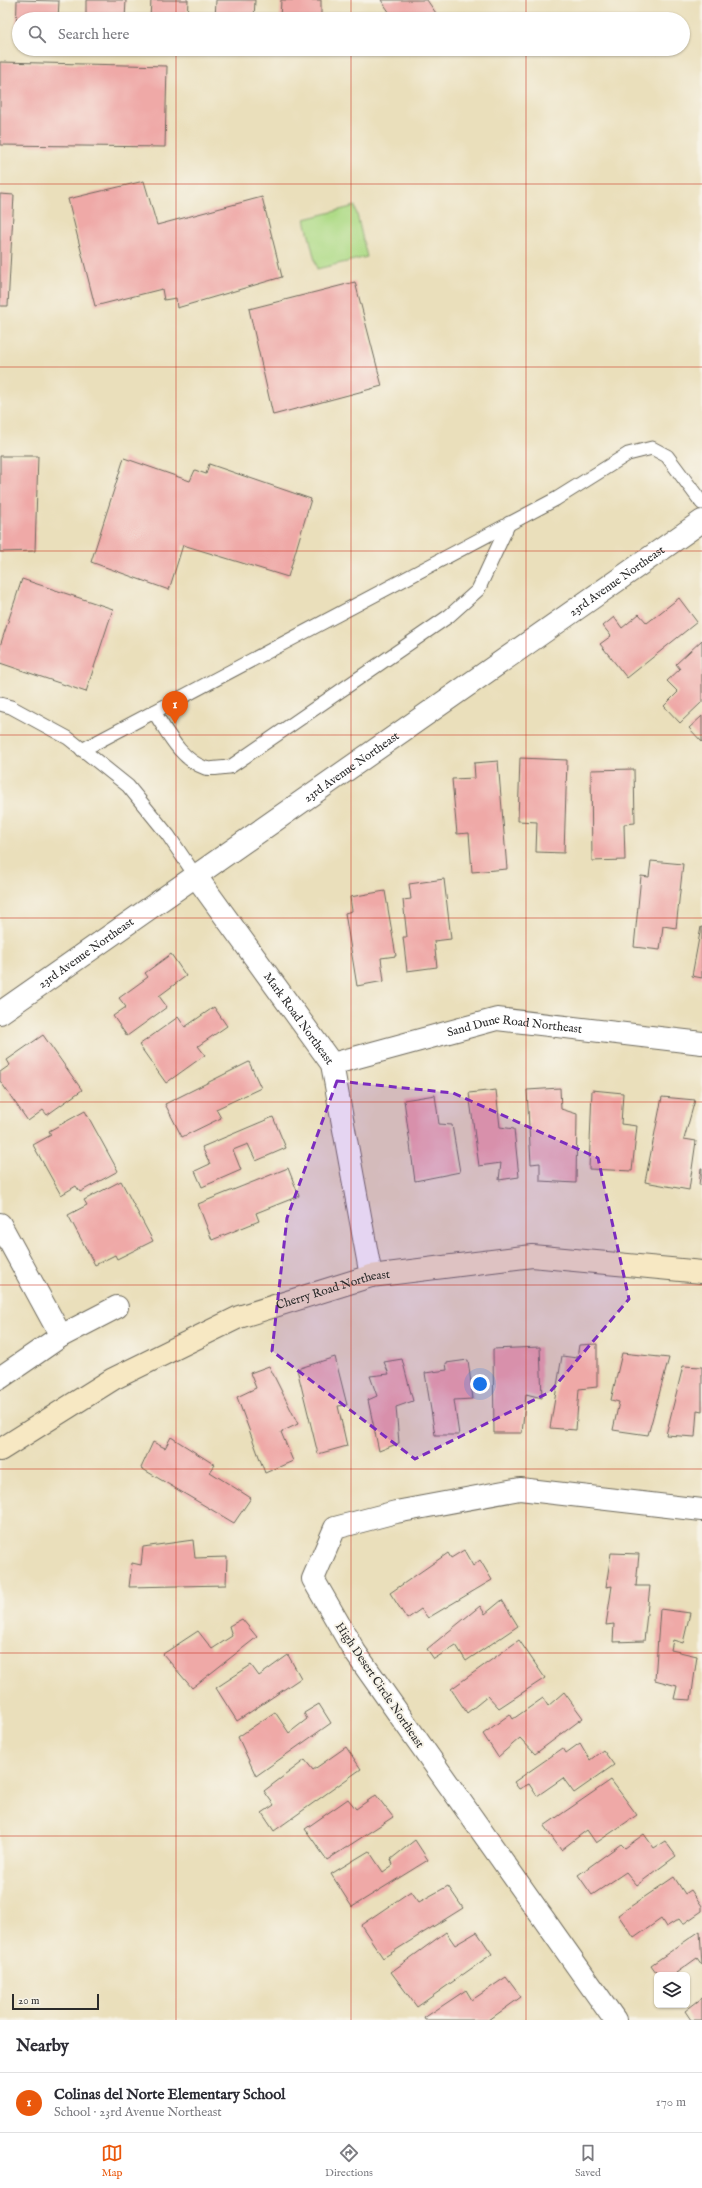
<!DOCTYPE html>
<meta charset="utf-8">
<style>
body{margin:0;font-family:"IM FELL English",serif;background:#f7f7f7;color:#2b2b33}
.controls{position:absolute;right:12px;bottom:12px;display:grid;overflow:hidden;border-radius:6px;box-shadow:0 1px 3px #0004}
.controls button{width:36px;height:36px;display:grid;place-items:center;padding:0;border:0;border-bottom:1px solid #e1e1e2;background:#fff;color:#2b2b33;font:20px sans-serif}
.scale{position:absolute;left:12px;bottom:10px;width:87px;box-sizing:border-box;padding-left:4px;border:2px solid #2b2b2b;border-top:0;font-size:11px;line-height:14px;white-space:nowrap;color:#2b2b2b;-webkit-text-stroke:3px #f7f3e8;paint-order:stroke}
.you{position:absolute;left:480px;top:1384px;width:14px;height:14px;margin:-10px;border:3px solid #fff;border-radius:50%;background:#1a73e8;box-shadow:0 0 0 6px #1a73e833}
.badge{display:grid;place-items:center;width:26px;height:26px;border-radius:50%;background:#ea580c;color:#fff;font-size:13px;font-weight:700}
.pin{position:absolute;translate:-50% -33px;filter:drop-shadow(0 1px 2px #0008)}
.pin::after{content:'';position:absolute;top:21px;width:14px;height:12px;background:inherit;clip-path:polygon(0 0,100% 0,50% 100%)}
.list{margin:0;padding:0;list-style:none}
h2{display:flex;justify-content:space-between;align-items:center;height:52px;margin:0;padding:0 16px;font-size:17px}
h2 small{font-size:13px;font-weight:400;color:#7c7c81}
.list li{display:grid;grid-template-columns:26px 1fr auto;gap:12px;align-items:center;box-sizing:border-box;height:60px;padding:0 16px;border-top:1px solid #e1e1e2}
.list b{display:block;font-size:15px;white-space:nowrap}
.list p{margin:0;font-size:13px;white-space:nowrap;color:#7c7c81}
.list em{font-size:13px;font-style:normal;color:#7c7c81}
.icon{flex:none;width:22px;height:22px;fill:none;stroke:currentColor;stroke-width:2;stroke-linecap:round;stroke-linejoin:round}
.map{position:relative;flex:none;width:702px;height:2020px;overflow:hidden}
.search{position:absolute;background:#fff;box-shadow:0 1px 3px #0004;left:12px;right:12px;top:12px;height:44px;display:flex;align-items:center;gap:10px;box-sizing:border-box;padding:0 14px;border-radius:22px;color:#7c7c81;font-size:15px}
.sheet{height:112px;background:#fff}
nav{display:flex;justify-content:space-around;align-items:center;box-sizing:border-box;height:56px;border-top:1px solid #e1e1e2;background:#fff;font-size:11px;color:#7c7c81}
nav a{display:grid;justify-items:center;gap:2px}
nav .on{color:#ea580c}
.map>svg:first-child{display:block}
</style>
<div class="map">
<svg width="702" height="2020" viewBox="0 0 702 2020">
<rect width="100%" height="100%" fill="#f7f3e8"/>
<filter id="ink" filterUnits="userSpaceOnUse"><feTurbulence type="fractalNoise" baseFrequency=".025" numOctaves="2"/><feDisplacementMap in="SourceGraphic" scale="8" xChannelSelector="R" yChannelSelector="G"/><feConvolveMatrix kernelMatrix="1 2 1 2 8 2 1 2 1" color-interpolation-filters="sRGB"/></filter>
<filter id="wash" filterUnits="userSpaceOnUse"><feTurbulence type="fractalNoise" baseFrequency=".012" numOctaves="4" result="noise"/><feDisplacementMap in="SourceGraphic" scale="16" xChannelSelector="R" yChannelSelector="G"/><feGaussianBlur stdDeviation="0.9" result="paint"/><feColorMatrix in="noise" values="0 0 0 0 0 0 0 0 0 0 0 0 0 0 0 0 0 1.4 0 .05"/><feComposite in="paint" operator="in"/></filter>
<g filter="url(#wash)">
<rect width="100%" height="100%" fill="#eadfbb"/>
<polygon fill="#afdb87" stroke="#6d8359" points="355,206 367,257 317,269 305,219"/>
<g id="blocks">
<g fill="#efa9a7">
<polygon points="17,0 59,1 58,19 19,19 19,37 16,37"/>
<polygon points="86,0 126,0 125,19 86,19"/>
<polygon points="151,0 188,0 187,19 150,19"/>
<polygon points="216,0 255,0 254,19 215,19"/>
<polygon points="281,0 321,0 321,19 280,19"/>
<polygon points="381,0 427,0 440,19 394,19"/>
<polygon points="302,49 319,49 319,52 302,50"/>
<polygon points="0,62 167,66 165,147 0,145"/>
<polygon points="144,181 157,225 262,197 282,277 177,308 176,298 164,300 162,289 95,306 68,199"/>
<polygon points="0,194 14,195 8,306 0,306"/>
<polygon points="355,282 382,386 273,415 249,309"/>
<polygon points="0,456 38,456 35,551 0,552"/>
<polygon points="124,458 190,481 195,470 206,474 209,464 311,499 288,577 183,545 169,590 91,562"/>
<polygon points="22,579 113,609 86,692 0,663 0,646"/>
<polygon points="679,598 697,622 627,678 600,644 611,636 603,626 614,617 622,628 639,614 647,623"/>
<polygon points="702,640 702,702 680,723 664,706 678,692 667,681 680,669 676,664"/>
<polygon points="702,716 702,742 689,728"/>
<polygon points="520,758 567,760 564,853 536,852 537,822 518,821"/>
<polygon points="498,761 507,869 472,872 469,833 457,834 452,779 475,778 474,763"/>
<polygon points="634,769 635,823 624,824 625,860 592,861 591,770"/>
<polygon points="651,861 683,864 676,928 663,926 660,950 634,947 641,876 649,877"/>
<polygon points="444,879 451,939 434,941 437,967 407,971 403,937 407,937 403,900 411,899 409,884"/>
<polygon points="385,891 396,956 381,958 384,981 357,986 345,913 352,911 350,897"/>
<polygon points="701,927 702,927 702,978 692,976"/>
<polygon points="171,954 186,976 159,996 167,1007 127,1036 113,1016 126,1007 119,998 148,977 145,973"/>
<polygon points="214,1007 227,1026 198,1046 205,1055 166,1083 139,1045 178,1017 185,1027"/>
<polygon points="43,1035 82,1090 47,1115 43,1110 28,1121 0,1081 0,1072 10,1065 7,1060"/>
<polygon points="249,1062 261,1088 216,1109 221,1118 182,1137 165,1104"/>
<polygon points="560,1088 561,1109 577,1114 576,1183 540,1181 540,1163 531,1164 527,1090"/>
<polygon points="496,1090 500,1127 514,1129 519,1177 499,1180 501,1163 479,1166 469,1093"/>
<polygon points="592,1090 623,1093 621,1124 637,1126 632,1171 589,1169"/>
<polygon points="435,1095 439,1124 452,1125 460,1172 415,1181 404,1100"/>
<polygon points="662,1097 695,1100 684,1139 696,1141 689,1190 645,1182"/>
<polygon points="85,1111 118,1171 80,1192 76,1186 61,1195 33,1145 51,1135 49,1131"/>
<polygon points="273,1117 286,1148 256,1161 248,1144 233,1150 241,1170 202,1187 195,1171 210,1164 202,1147"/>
<polygon points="288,1168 299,1196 256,1213 259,1221 212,1240 198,1204"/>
<polygon points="701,1168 702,1168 702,1185 699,1185"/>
<polygon points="121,1181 153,1241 117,1259 115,1255 95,1265 68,1215 87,1205 84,1200"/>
<polygon points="597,1344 597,1387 579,1389 576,1430 550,1428 562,1356 577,1358 579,1345"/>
<polygon points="540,1347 542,1398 526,1394 522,1433 494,1433 493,1349"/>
<polygon points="622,1353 669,1358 648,1435 613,1430 619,1402 611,1400"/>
<polygon points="335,1357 347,1405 338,1406 347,1446 318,1454 297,1369"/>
<polygon points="402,1359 413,1401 396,1407 399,1443 379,1451 368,1400 377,1396 370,1376 389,1374 384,1362"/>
<polygon points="468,1360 473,1399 454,1400 459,1435 435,1435 425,1373 447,1370 446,1363"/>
<polygon points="269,1366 298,1424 281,1432 293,1461 265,1473 237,1397 256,1388 250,1373"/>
<polygon points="683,1366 702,1367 702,1411 697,1410 695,1437 666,1435"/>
<polygon points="171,1437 215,1465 210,1472 251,1498 234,1523 141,1468 153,1442 165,1448"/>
<polygon points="193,1540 195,1558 227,1557 226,1585 129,1587 132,1563 141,1565 143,1547"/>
<polygon points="464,1550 473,1566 480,1560 492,1580 428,1618 421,1609 407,1619 390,1593 448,1553 451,1558"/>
<polygon points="611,1553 639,1554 636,1586 650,1586 644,1641 613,1642 614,1624 606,1625 612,1586 606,1587"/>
<polygon points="502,1600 518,1626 466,1661 456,1645 434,1659 427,1649 480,1606 485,1614"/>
<polygon points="660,1609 690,1613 683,1643 673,1640 671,1650 697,1656 691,1700 674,1699 677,1686 655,1680"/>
<polygon points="242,1619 257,1637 192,1688 163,1654 198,1631 212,1649 232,1636 229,1626"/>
<polygon points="519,1640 545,1678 499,1708 488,1696 467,1713 451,1689"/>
<polygon points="288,1655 301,1678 237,1721 216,1688 251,1665 259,1676"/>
<polygon points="564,1692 583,1718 535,1754 520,1738 498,1757 483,1734 510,1714 513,1719 543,1698 548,1706"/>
<polygon points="319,1704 331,1723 256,1776 238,1737 275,1712 289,1733 307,1719 304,1713"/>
<polygon points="580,1743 590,1760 603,1750 614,1765 574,1793 563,1778 537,1796 529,1784 519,1789 514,1782 563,1748 566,1753"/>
<polygon points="346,1747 361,1769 274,1831 262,1813 274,1805 264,1791 305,1760 313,1770"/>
<polygon points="611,1780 637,1815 596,1843 587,1830 561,1850 544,1826"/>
<polygon points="376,1795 393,1817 327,1860 305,1829 348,1799 356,1809"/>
<polygon points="644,1834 654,1848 665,1841 676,1856 637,1885 626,1872 592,1895 578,1875 621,1844 625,1848"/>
<polygon points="415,1840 428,1860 352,1907 331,1874 369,1851 383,1872 393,1865 391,1859"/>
<polygon points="674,1877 685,1894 691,1890 702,1906 702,1911 683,1924 679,1919 666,1927 661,1919 634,1938 618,1915"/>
<polygon points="448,1886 463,1908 383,1958 361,1925 411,1891 419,1902"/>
<polygon points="700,1931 702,1965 697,1958 676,1973 678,1975 658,1975 651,1965"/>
<polygon points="446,1932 455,1945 477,1932 492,1954 417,2007 391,1972"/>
<polygon points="506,1977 521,1997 489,2020 425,2020 424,2018 466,1990 472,2000"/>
<polygon points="702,1998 702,2020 691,2020 685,2011"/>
</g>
</g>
</g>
<g filter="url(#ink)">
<use href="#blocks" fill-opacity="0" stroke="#6e6a5d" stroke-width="1"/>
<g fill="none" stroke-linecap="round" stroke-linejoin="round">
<g stroke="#6e6a5d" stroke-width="15">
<g id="lane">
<polyline points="0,704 11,707 68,738 128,786 168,835 195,875"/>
<path d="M154,712C168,733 180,759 205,768C212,770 223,767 230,767L449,616L478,590L509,523"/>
<polyline points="82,750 556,499 628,454 652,448 667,456 702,503"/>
</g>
</g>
<g stroke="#6e6a5d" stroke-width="24">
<g id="street">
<path id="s1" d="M195,875L332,1064L371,1276"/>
<path id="s2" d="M0,1013L702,521"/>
<path id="s3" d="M332,1064L497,1019L702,1043"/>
<polyline points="0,1224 61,1336"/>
<polyline points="0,1378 61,1336 117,1307"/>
<polyline points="615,2020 355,1652 313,1579 335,1528 396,1512 520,1489 702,1510"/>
</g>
</g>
<g stroke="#6e6a5d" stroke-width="24">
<g id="secondary">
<path id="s4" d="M0,1450L113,1379L239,1317L371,1276L532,1256L702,1272"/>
</g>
</g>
<use href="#lane" stroke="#fff" stroke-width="13"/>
<use href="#street" stroke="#fff" stroke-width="22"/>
<use href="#secondary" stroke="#f7e8c3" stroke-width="22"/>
</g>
</g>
<path fill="#7b2cbf" fill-opacity="0.2" stroke="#7b2cbf" stroke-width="3" stroke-dasharray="8 5" stroke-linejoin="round" d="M337,1081L453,1093L598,1158L629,1299L550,1392L415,1459L272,1351L287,1218Z"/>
<path fill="none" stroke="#c8321e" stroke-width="1" stroke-opacity="0.55" d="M176,0V19M351,0V19M526,0V19M176,49V2020M351,49V2020M526,49V2020M0,184H702M0,367H702M0,551H702M0,735H702M0,918H702M0,1102H702M0,1285H702M0,1469H702M0,1653H702M0,1836H702"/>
<g text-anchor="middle" stroke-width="4" stroke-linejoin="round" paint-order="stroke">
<g font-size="12" fill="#2b2b2b" stroke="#f7f3e8">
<text dy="4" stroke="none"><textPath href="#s2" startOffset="753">23rd Avenue Northeast</textPath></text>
<text dy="4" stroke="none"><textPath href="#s2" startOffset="429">23rd Avenue Northeast</textPath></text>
<text dy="4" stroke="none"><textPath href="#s2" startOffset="105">23rd Avenue Northeast</textPath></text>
<text dy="4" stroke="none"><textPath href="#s1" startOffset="177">Mark Road Northeast</textPath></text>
<text dy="4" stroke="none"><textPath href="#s3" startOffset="188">Sand Dune Road Northeast</textPath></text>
<text dy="4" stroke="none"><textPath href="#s4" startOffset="372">Cherry Road Northeast</textPath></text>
<text transform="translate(380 1685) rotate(56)" y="4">High Desert Circle Northeast</text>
</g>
</g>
</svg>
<div class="controls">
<button><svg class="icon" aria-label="layers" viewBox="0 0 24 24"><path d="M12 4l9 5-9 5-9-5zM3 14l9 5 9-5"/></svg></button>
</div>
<div class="scale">20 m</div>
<div class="you"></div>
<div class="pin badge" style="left:175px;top:724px">1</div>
<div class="search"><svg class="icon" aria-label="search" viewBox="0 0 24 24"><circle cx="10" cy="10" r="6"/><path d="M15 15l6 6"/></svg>Search here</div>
</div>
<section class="sheet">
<h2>Nearby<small></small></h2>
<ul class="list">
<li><span class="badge">1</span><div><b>Colinas del Norte Elementary School</b><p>School · 23rd Avenue Northeast</p></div><em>170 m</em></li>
</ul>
</section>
<nav>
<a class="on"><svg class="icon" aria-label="map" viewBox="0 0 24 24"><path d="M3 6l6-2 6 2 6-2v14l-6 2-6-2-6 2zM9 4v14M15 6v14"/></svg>Map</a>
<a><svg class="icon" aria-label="directions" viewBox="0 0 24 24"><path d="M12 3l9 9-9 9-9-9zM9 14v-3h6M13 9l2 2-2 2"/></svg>Directions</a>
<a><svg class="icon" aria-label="saved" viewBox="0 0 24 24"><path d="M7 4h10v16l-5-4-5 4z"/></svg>Saved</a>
</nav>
